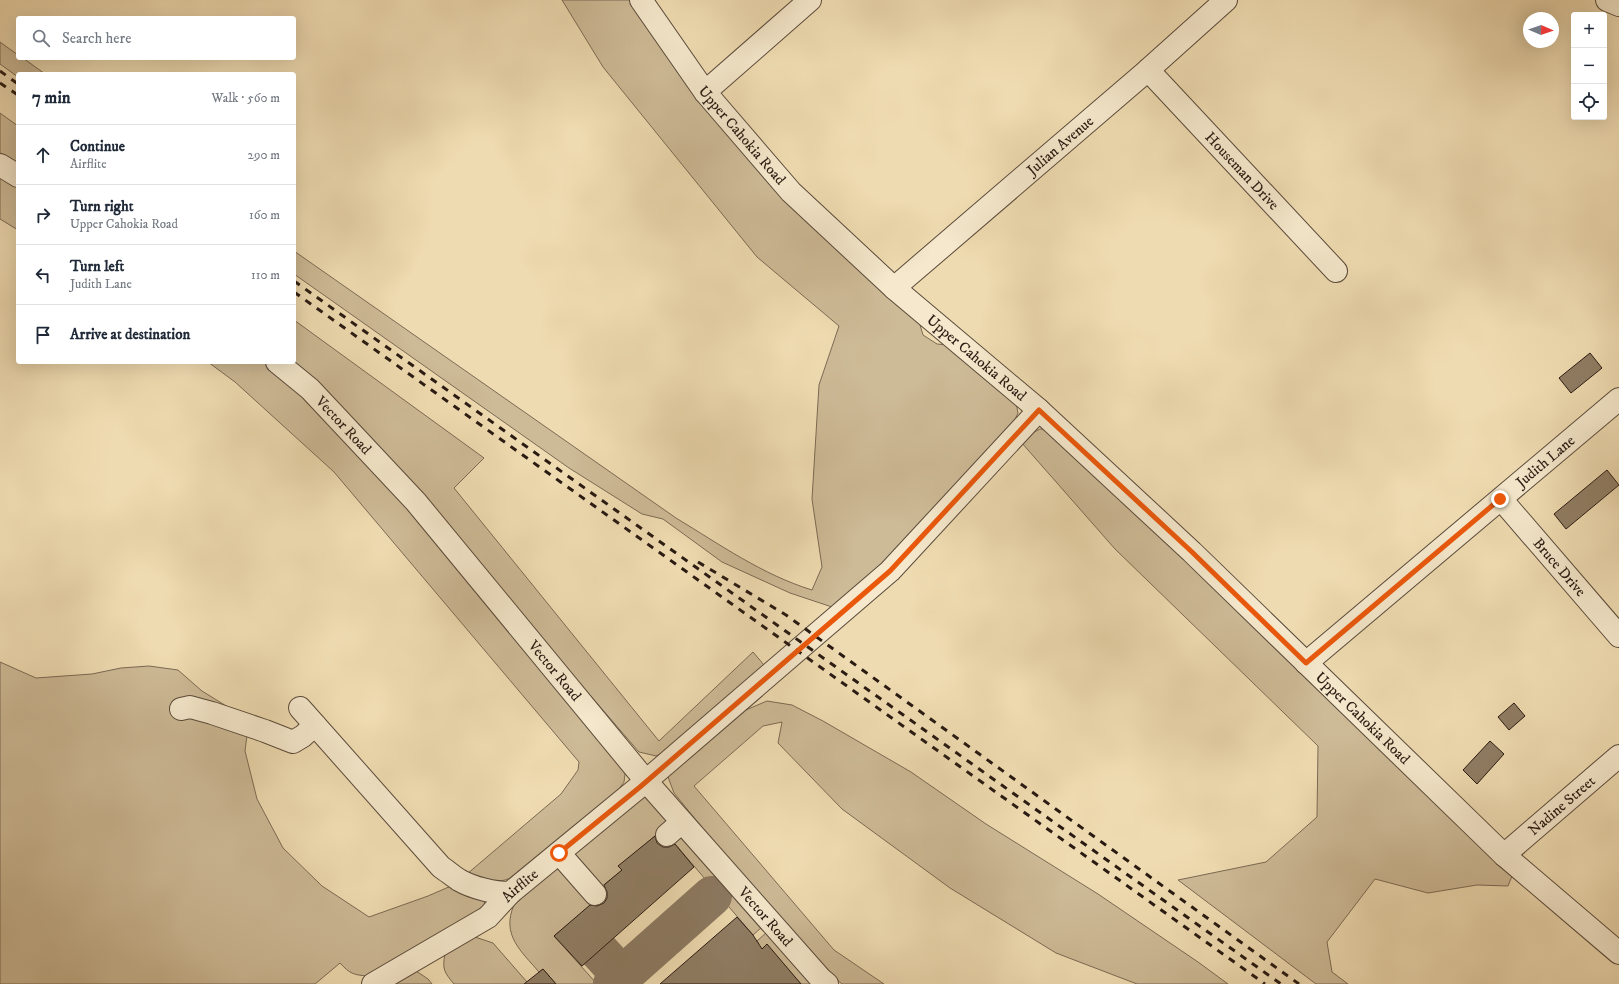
<!DOCTYPE html>
<meta charset="utf-8">
<style>
body{margin:0;font-family:"IM FELL DW Pica",serif;background:#f6f6f7;color:#1f2937}
.controls{position:absolute;right:12px;top:12px;display:grid;overflow:hidden;border-radius:4px;box-shadow:0 4px 16px #0002}
.controls button{width:36px;height:36px;display:grid;place-items:center;padding:0;border:0;border-bottom:1px solid #e0e1e3;background:#fff;color:#1f2937;font:20px sans-serif}
.compass{position:absolute;left:1523px;top:12px;width:36px;height:36px;border-radius:50%;background:#fff;box-shadow:0 4px 16px #0002;rotate:92deg}
.stop{position:absolute;width:12px;height:12px;margin:-9px;border:3px solid #ea580c;border-radius:50%;background:#fff}
.stop.end{background:#ea580c;border-color:#fff;box-shadow:0 1px 4px #0008}
.list{margin:0;padding:0;list-style:none}
h2{display:flex;justify-content:space-between;align-items:center;height:52px;margin:0;padding:0 16px;font-size:17px}
h2 small{font-size:13px;font-weight:400;color:#747a83}
.list li{display:grid;grid-template-columns:26px 1fr auto;gap:12px;align-items:center;box-sizing:border-box;height:60px;padding:0 16px;border-top:1px solid #e0e1e3}
.list b{display:block;font-size:15px;white-space:nowrap}
.list p{margin:0;font-size:13px;white-space:nowrap;color:#747a83}
.list em{font-size:13px;font-style:normal;color:#747a83}
.icon{flex:none;width:22px;height:22px;fill:none;stroke:currentColor;stroke-width:2;stroke-linecap:round;stroke-linejoin:round}
.map{position:relative;flex:none;width:1619px;height:984px;overflow:hidden}
.search{position:absolute;background:#fff;box-shadow:0 4px 16px #0002;left:16px;top:16px;width:280px;height:44px;display:flex;align-items:center;gap:10px;box-sizing:border-box;padding:0 14px;border-radius:4px;color:#747a83;font-size:15px}
.panel{position:absolute;background:#fff;box-shadow:0 4px 16px #0002;left:16px;top:72px;width:280px;height:292px;border-radius:4px}
.map>svg:first-child{display:block}
</style>
<div class="map">
<svg width="1619" height="984" viewBox="0 0 1619 984">
<rect width="100%" height="100%" fill="#efdbb1"/>
<filter id="stains"><feTurbulence type="fractalNoise" baseFrequency=".005" numOctaves="4"/><feColorMatrix values="0 0 0 0 .2 0 0 0 0 .09 0 0 0 0 .02 0 0 0 .5 -.17"/></filter>
<radialGradient id="worn" r=".72"><stop offset=".6" stop-color="#630" stop-opacity="0"/><stop offset="1" stop-color="#630" stop-opacity=".3"/></radialGradient>
<g fill="#cdba96" stroke="#7b6a54">
<path d="M562,0H630L675,60L918,318L923,335L937,344L948,345L1015,398L1018,413L1012,426L883,565L832,607L790,593L722,562L663,519L642,514L569,468L294,274V251L676,518C719,544 763,575 812,590L822,567L812,499L819,385L839,326L757,257L603,67Z"/>
<polygon points="0,42 18,55 18,58 23,58 45,74 18,74 18,77 0,64"/>
<polygon points="0,113 18,126 18,165 0,153"/>
<polygon points="0,171 18,182 18,230 0,219"/>
<polygon points="294,320 484,458 454,488 659,741 753,652 764,665 666,751 656,756 639,752 521,615 294,362"/>
<path d="M208,362H266L288,382L421,523L626,767L624,782L619,789L526,871C498,885 496,883 467,874L561,794L578,770L579,762L334,472L235,382Z"/>
<polygon points="1040,429 1045,429 1052,431 1514,871 1508,886 1477,885 1428,893 1375,879 1327,942 1332,972 1348,984 1316,984 1178,880 1266,862 1317,817 1318,746 1115,549 1021,442 1028,435"/>
<path d="M0,662L36,678L92,674L121,668L149,666L178,670L202,691L249,720L245,751L257,799L283,848L322,886L369,917L428,896L451,886L485,900L484,905L474,913L368,976C354,975 350,974 340,963L315,984H0Z"/>
<polygon points="767,701 792,705 823,721 911,772 986,824 1098,894 1198,962 1228,984 1137,984 1056,953 950,888 842,809 778,743 782,722 763,726 694,786 834,950 884,984 842,984 827,971 786,926 696,820 674,793 668,777 669,770 734,715"/>
<polygon points="639,787 671,818 668,825 619,866 622,870 600,888 568,855"/>
<polygon points="679,831 762,925 761,928 753,935 670,838"/>
<path d="M560,864L592,904L554,936L597,984H556L543,969L539,972C521,951 501,935 514,905Z"/>
<polygon points="767,932 816,984 801,984 767,945 722,984 713,984 759,944 757,941"/>
<path d="M475,937L493,943L527,982L525,984H454C444,972 442,969 445,954L463,939Z"/>
<polygon points="413,969 428,979 432,984 387,984"/>
</g>
<g fill="none" stroke-linecap="round" stroke-linejoin="round">
<g stroke="#8c7a62" stroke-width="40">
<polyline points="599,951 622,976"/>
<polyline points="613,984 712,896"/>
</g>
</g>
<g fill="#907e65" stroke="#291a12">
<polygon points="1590,353 1602,368 1571,393 1559,378"/>
<polygon points="1607,470 1619,485 1566,529 1554,514"/>
<polygon points="1514,703 1525,716 1509,730 1498,717"/>
<polygon points="1490,741 1504,754 1477,784 1463,770"/>
<polygon points="655,836 657,843 663,847 669,847 675,844 694,867 582,966 554,936 590,905 597,906 604,903 607,898 607,892 604,885 622,870 618,866"/>
<polygon points="737,917 753,935 762,949 767,944 801,984 660,984"/>
<polygon points="543,969 556,984 524,984"/>
</g>
<g fill="none" stroke-linecap="round" stroke-linejoin="round">
<g stroke="#5a4a3a" stroke-width="24">
<g id="minor">
<path id="s1" d="M641,0L705,92L791,192L894,288L1039,410L1192,552L1504,855L1619,953"/>
<polyline points="1607,0 1619,5"/>
<path id="s2" d="M1148,70L1336,271"/>
<polyline points="705,92 810,0"/>
<polyline points="0,165 18,176"/>
<path id="s3" d="M894,288L1148,70L1226,0"/>
<path id="s4" d="M277,362L310,389L416,502L646,781L821,979L827,984"/>
<path id="s5" d="M1501,499L1619,636"/>
<path id="s6" d="M1306,663L1619,399"/>
<path d="M300,708L441,867C447,871 453,876 459,880C473,888 494,893 510,893"/>
<polyline points="181,709 190,707 212,713 265,731 293,742 303,736 315,725"/>
<polyline points="667,835 682,822"/>
<polyline points="559,853 595,894"/>
<path id="s7" d="M1504,855L1619,756"/>
<path id="s8" d="M373,984L488,917L510,893L639,787L798,650L890,571L1039,410"/>
</g>
</g>
<use href="#minor" stroke="#f5e8cc" stroke-width="22"/>
<g stroke="#291a12" stroke-width="3" stroke-dasharray="7 7" stroke-linecap="butt">
<polyline points="0,71 18,84"/>
<polyline points="0,83 18,95"/>
<polyline points="294,281 1281,984"/>
<polyline points="294,292 1265,984"/>
<polyline points="698,562 786,615 1299,984"/>
</g>
</g>
<g fill="none" stroke-linecap="round" stroke-linejoin="round">
<polyline stroke="#ea580c" stroke-width="5" points="559,853 640,787 890,571 1039,410 1192,552 1306,663 1500,499"/>
</g>
<g text-anchor="middle" stroke-width="3.5" stroke-linejoin="round" paint-order="stroke">
<g font-size="15" fill="#291a12" stroke="#f5e8cc">
<text dy="5" stroke="none"><textPath href="#s1" startOffset="169">Upper Cahokia Road</textPath></text>
<text dy="5" stroke="none"><textPath href="#s3" startOffset="219">Julian Avenue</textPath></text>
<text dy="5" stroke="none"><textPath href="#s2" startOffset="138">Houseman Drive</textPath></text>
<text dy="5" stroke="none"><textPath href="#s1" startOffset="493">Upper Cahokia Road</textPath></text>
<text dy="5" stroke="none"><textPath href="#s4" startOffset="92">Vector Road</textPath></text>
<text dy="5" stroke="none"><textPath href="#s6" startOffset="313">Judith Lane</textPath></text>
<text dy="5" stroke="none"><textPath href="#s5" startOffset="90">Bruce Drive</textPath></text>
<text dy="5" stroke="none"><textPath href="#s4" startOffset="416">Vector Road</textPath></text>
<text dy="5" stroke="none"><textPath href="#s1" startOffset="1021">Upper Cahokia Road</textPath></text>
<text dy="5" stroke="none"><textPath href="#s7" startOffset="76">Nadine Street</textPath></text>
<text dy="5" stroke="none"><textPath href="#s8" startOffset="178">Airflite</textPath></text>
<text dy="5" stroke="none"><textPath href="#s4" startOffset="740">Vector Road</textPath></text>
</g>
</g>
<rect width="100%" height="100%" filter="url(#stains)"/>
<rect width="100%" height="100%" fill="url(#worn)"/>
</svg>
<div class="controls">
<button>+</button>
<button>−</button>
<button><svg class="icon" aria-label="locate" viewBox="0 0 24 24"><circle cx="12" cy="12" r="6"/><path d="M12 2v4M12 18v4M2 12h4M18 12h4"/></svg></button>
</div>
<svg class="compass" viewBox="-18 -18 36 36"><path d="M0-13l5 13h-10z" fill="#e53935"/><path d="M0 13l5-13h-10z" fill="#747a83"/></svg>
<div class="stop" style="left:559px;top:853px"></div>
<div class="stop end" style="left:1500px;top:499px"></div>
<div class="search"><svg class="icon" aria-label="search" viewBox="0 0 24 24"><circle cx="10" cy="10" r="6"/><path d="M15 15l6 6"/></svg>Search here</div>
<section class="panel">
<h2>7 min<small>Walk · 560 m</small></h2>
<ul class="list">
<li><svg class="icon" aria-label="ahead" viewBox="0 0 24 24"><path d="M12 20V5M6 11l6-6 6 6"/></svg><div><b>Continue</b><p>Airflite</p></div><em>290 m</em></li>
<li><svg class="icon" aria-label="right" viewBox="0 0 24 24"><path d="M7 20v-9h11M14 6l5 5-5 5"/></svg><div><b>Turn right</b><p>Upper Cahokia Road</p></div><em>160 m</em></li>
<li><svg class="icon" aria-label="left" viewBox="0 0 24 24"><path d="M17 20v-9H6M10 6l-5 5 5 5"/></svg><div><b>Turn left</b><p>Judith Lane</p></div><em>110 m</em></li>
<li><svg class="icon" aria-label="arrive" viewBox="0 0 24 24"><path d="M6 21V4h12l-3 4 3 4H6"/></svg><div><b>Arrive at destination</b></div></li>
</ul>
</section>
</div>
